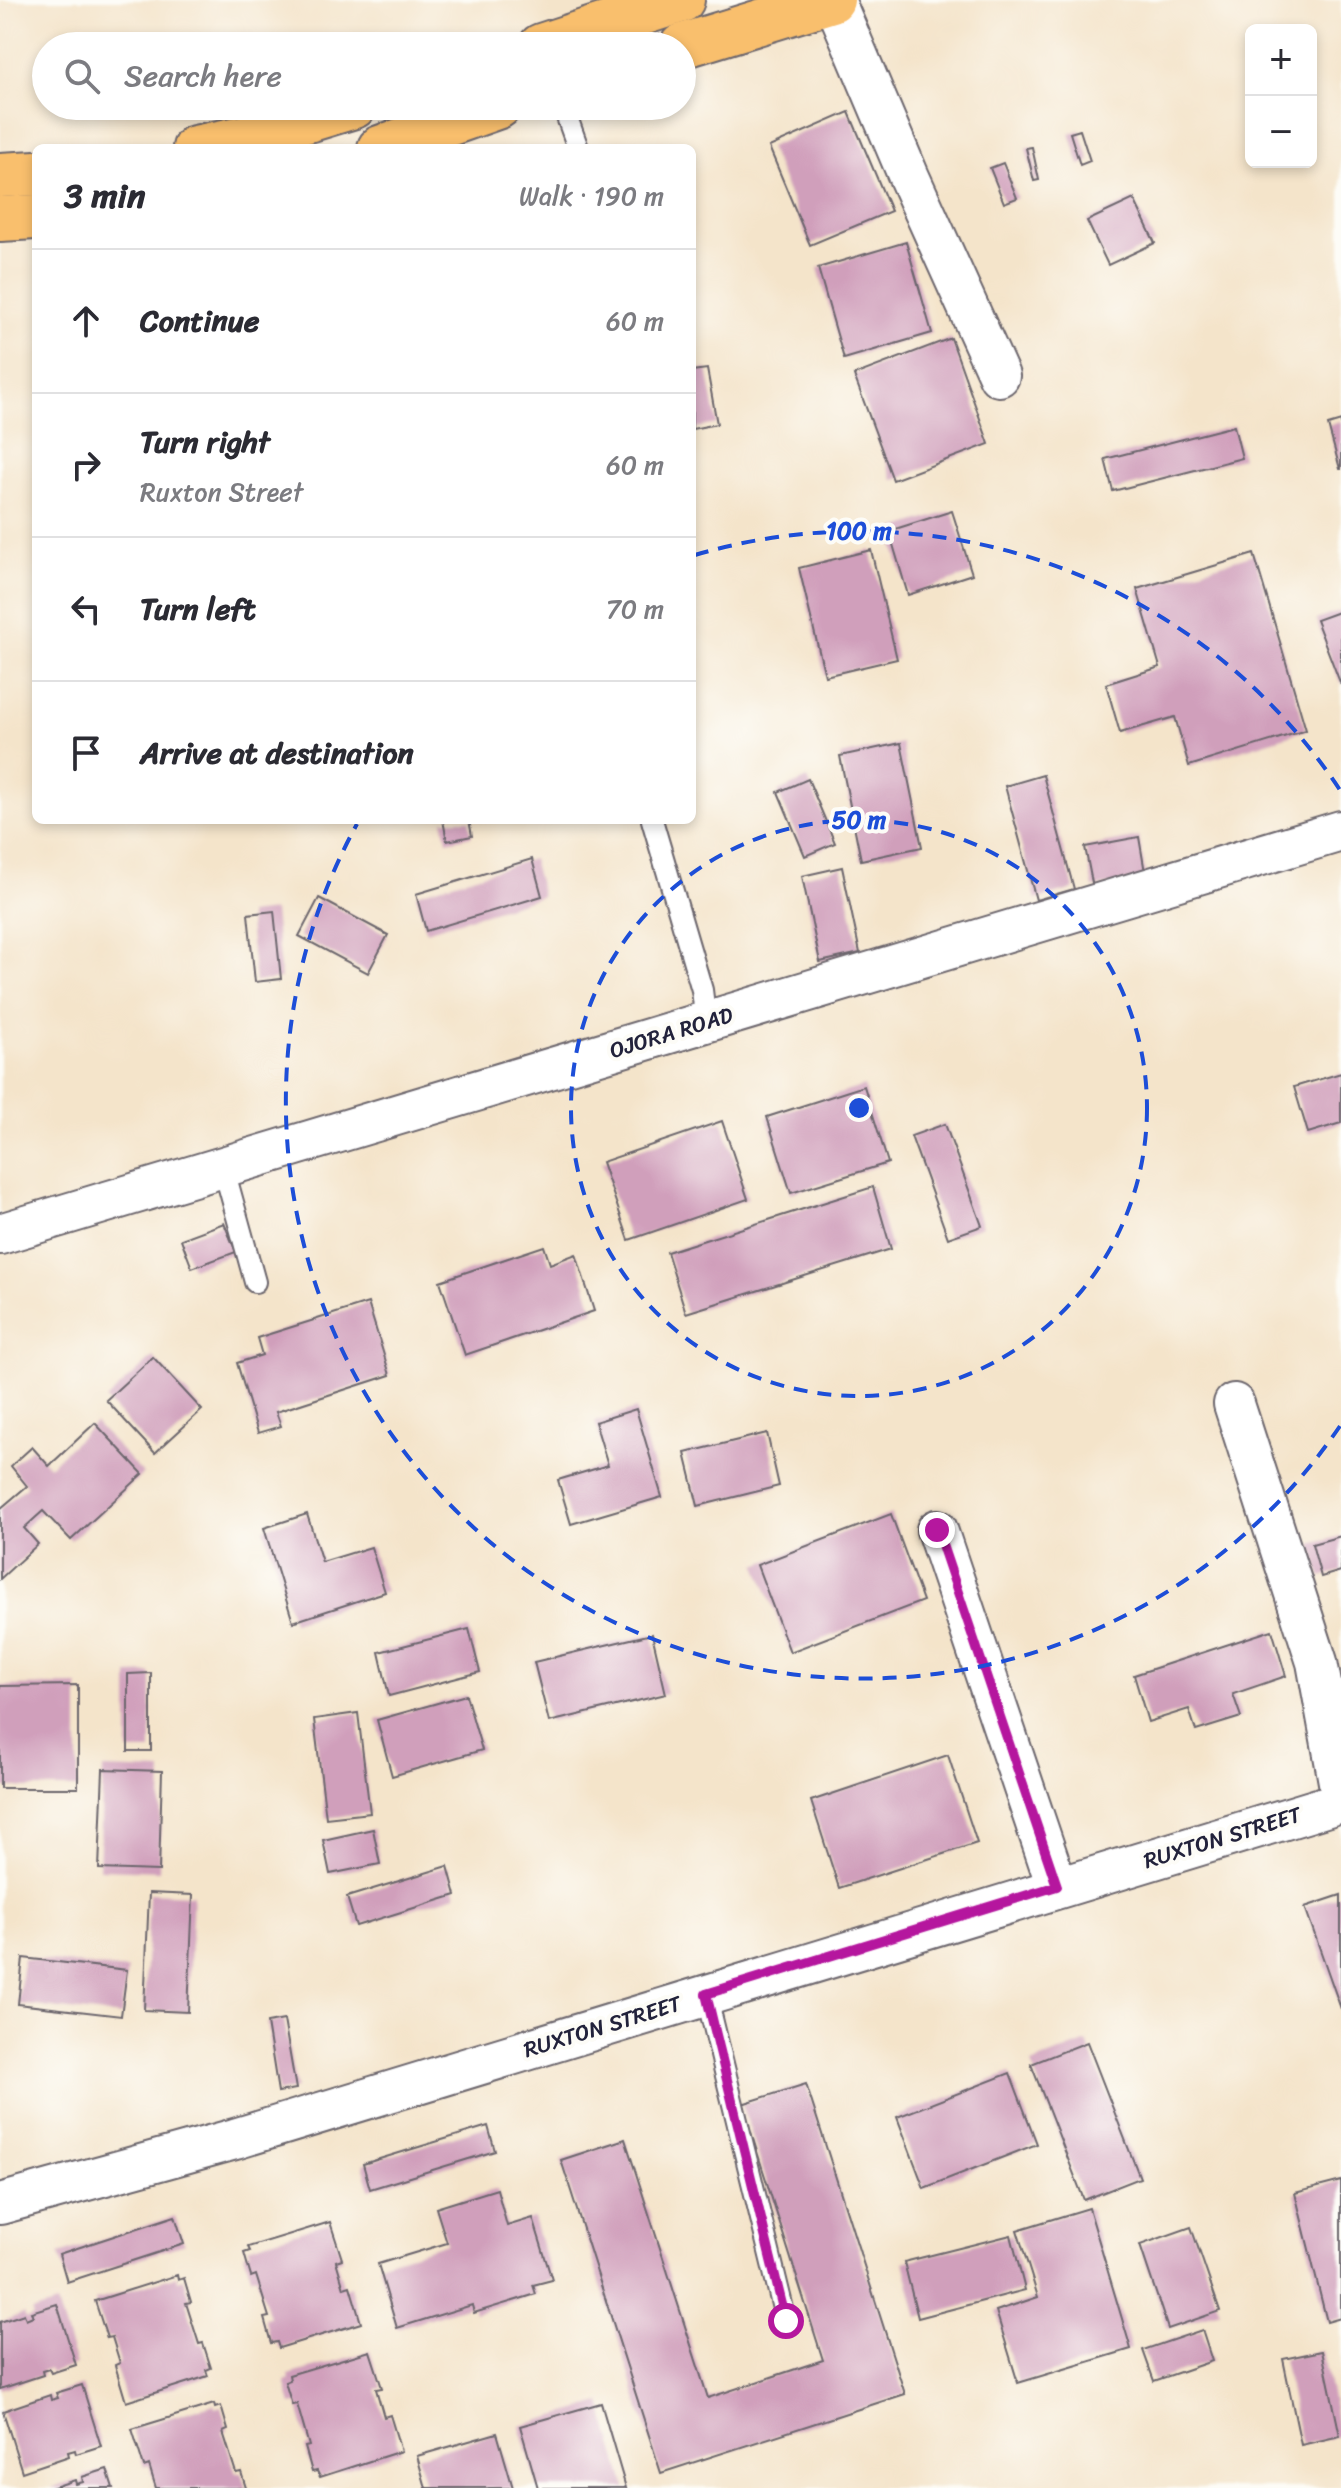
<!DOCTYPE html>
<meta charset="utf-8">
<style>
body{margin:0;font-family:Sriracha,sans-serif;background:#f7f7f7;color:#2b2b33}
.controls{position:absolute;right:24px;top:24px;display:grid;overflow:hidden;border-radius:12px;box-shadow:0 4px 12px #0003}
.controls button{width:72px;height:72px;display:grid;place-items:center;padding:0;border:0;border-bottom:2px solid #e1e1e2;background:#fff;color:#2b2b33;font:40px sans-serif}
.stop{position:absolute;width:24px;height:24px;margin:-18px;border:6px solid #b5179e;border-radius:50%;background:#fff}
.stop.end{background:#b5179e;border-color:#fff;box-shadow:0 2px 8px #0008}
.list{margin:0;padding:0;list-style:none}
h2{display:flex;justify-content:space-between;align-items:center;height:104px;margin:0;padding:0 32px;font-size:34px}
h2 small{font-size:26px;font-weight:400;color:#7c7c81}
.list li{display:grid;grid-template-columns:52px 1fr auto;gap:24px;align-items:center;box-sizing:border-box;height:144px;padding:0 32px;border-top:2px solid #e1e1e2}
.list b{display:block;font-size:30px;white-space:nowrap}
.list p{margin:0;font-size:26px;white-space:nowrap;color:#7c7c81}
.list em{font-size:26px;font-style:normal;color:#7c7c81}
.icon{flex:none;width:44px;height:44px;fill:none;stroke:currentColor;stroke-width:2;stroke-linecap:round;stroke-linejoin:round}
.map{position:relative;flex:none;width:1341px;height:2488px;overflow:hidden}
.search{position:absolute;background:#fff;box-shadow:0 4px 12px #0003;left:32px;top:32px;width:664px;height:88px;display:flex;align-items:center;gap:20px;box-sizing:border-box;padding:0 28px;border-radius:44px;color:#7c7c81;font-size:30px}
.panel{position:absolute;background:#fff;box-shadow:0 4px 12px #0003;left:32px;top:144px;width:664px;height:680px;border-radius:12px}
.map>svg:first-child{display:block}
</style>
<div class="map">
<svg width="1341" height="2488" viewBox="0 0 1341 2488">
<rect width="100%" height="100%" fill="#fdfcf7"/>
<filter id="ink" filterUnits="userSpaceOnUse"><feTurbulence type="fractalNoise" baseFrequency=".0125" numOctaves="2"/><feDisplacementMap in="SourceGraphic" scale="16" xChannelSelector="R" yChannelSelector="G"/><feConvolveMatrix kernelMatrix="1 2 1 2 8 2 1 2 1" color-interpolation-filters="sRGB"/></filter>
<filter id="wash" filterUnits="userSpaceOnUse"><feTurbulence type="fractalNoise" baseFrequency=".006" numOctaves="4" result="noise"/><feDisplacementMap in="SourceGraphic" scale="32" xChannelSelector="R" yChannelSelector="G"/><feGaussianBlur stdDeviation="1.8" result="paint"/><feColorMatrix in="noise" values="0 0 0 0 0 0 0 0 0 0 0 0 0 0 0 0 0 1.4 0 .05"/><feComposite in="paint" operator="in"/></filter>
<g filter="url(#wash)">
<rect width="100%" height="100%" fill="#f4e4ca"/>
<g id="blocks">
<g fill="#d09fbb">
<polygon points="849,112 891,211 810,245 769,147"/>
<polygon points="1080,130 1090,161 1080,165 1070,133"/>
<polygon points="1032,147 1039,180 1034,181 1026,148"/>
<polygon points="1003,163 1017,198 1004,203 990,168"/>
<polygon points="1134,199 1155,243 1108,265 1087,221"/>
<polygon points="906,242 932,333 844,359 818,268"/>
<polygon points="951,338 989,444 893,480 854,375"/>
<polygon points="707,369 717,424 692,429 692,371"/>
<polygon points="1341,421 1341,469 1340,469 1328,425"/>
<polygon points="1234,426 1242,458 1113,491 1105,459"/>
<polygon points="952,511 972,574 908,595 889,531"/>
<polygon points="871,550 897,659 825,676 799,568"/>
<polygon points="1254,554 1306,730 1189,766 1175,717 1120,733 1106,684 1160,667 1137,589"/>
<polygon points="1341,611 1341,685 1316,620"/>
<polygon points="901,743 922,847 861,860 840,756"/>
<polygon points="1043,775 1074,889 1036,900 1005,786"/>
<polygon points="808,779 835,843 805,856 778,792"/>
<polygon points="443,820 469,820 472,836 447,841"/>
<polygon points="1139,837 1146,878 1093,888 1085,847"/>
<polygon points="532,859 542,896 426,931 416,894"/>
<polygon points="842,867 860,953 820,962 802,876"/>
<polygon points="319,898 388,935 368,973 299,936"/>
<polygon points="274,911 281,979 255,982 248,914"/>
<polygon points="1341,1073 1341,1123 1308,1133 1294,1087"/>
<polygon points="864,1086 888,1163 791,1193 767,1117"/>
<polygon points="722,1121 748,1199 629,1240 602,1162"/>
<polygon points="945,1124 982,1226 948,1238 911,1136"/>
<polygon points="873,1187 891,1249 686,1313 667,1252"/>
<polygon points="224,1223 236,1252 192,1268 181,1239"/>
<polygon points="544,1246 550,1264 576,1254 594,1311 465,1355 440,1281"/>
<polygon points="368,1303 390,1375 276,1412 281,1426 258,1433 237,1363 262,1355 257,1338"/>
<polygon points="153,1357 202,1410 155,1453 106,1400"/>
<polygon points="636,1409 662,1497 571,1524 558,1480 608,1465 595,1422"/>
<polygon points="95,1423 143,1474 71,1540 43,1511 24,1528 38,1544 0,1579 0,1509 27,1486 11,1466 32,1447 49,1466"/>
<polygon points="767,1433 779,1486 698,1506 685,1453"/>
<polygon points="307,1514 322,1562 371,1547 385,1592 293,1622 264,1528"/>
<polygon points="891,1514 923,1601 790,1652 757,1565"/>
<polygon points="1341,1536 1341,1571 1321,1577 1312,1544"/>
<polygon points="469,1629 480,1672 389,1696 379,1652"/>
<polygon points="1272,1630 1286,1676 1233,1694 1241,1717 1196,1731 1189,1709 1148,1722 1134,1675"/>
<polygon points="652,1634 666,1694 549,1722 534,1662"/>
<polygon points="151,1673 151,1751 128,1751 128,1674"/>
<polygon points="78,1685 78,1788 0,1788 0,1686"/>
<polygon points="466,1695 482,1750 392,1776 377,1720"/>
<polygon points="358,1713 370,1813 326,1818 314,1719"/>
<polygon points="948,1755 977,1843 839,1888 811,1801"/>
<polygon points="103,1769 162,1771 159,1871 99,1869"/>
<polygon points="373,1829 380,1864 330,1874 323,1840"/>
<polygon points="448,1866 456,1895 356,1926 347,1897"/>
<polygon points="149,1893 193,1895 188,2012 144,2010"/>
<polygon points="1341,1895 1341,2009 1305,1907"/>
<polygon points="23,1958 127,1970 121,2016 18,2004"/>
<polygon points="284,2020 296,2089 278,2092 267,2023"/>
<polygon points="1087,2042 1140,2178 1084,2200 1031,2064"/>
<polygon points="1010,2073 1037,2144 924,2188 897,2117"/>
<polygon points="806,2084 905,2394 661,2473 561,2160 625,2139 708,2398 823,2360 742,2104"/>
<polygon points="488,2126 495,2151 370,2189 363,2164"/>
<polygon points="1341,2181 1341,2318 1327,2322 1295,2193"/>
<polygon points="497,2189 507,2226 533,2218 552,2280 533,2285 536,2294 474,2313 472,2305 397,2328 378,2264 447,2243 436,2208"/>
<polygon points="1089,2208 1131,2349 1018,2383 996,2311 1038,2297 1017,2230"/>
<polygon points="175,2216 184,2244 67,2282 59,2254"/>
<polygon points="330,2222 342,2259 336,2261 344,2288 350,2286 361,2323 279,2348 277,2342 271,2343 264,2318 269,2317 256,2275 251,2277 244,2253 250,2251 248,2247"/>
<polygon points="1191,2227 1220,2311 1168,2329 1140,2245"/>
<polygon points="1011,2235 1025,2290 918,2318 904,2262"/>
<polygon points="177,2275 178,2280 184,2278 191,2302 186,2303 199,2344 203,2343 211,2368 206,2370 208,2376 126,2402 115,2365 120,2363 112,2337 107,2338 95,2301"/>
<polygon points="57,2304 76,2365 51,2373 49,2369 42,2371 43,2375 0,2389 0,2322 24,2314 26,2319 33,2316 31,2312"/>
<polygon points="1202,2330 1212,2361 1154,2381 1143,2350"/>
<polygon points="370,2351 382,2388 376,2389 384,2417 390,2415 401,2451 320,2477 317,2471 312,2472 305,2447 309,2446 297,2404 292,2405 285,2382 290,2380 289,2375"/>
<polygon points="1322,2351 1340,2436 1301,2445 1283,2359"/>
<polygon points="82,2385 101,2446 76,2454 75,2450 68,2452 69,2456 22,2472 3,2411 50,2395 51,2400 58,2398 56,2393"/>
<polygon points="601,2403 626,2488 538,2488 520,2426"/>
<polygon points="214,2404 215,2408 221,2406 228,2430 223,2432 236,2473 241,2472 246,2488 156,2488 149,2465 144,2467 132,2429"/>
<polygon points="497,2433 513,2488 426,2488 417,2456"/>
<polygon points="107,2469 113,2488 51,2488 75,2480 76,2484 83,2482 82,2477"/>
</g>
</g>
</g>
<g filter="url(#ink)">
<use href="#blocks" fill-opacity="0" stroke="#6c666d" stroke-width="2"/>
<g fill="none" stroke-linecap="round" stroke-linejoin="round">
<g stroke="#6c666d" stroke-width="24">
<g id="lane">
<polyline points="563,106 578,148"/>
<polyline points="652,820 702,990 706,1022"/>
<polyline points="223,1166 255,1282"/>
<polyline points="706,1994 786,2321"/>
</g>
</g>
<g stroke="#6c666d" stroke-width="44">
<g id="street">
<polyline points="834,0 909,177 999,376"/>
<polyline points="0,1234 1341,831"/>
<polyline points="1234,1404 1317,1662 1341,1793"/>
<polyline points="937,1530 1057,1886"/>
<polyline points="0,2204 235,2139 1341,1802"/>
</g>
</g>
<g stroke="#6c666d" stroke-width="48">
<g id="primary">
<polyline points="541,46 682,0"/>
<polyline points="682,46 832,0"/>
<polyline points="195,148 262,134 354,106"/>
<polyline points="380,148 499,106"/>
<polyline points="0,175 36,173"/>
<polyline points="0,219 36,217"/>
</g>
</g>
<use href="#lane" stroke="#fff" stroke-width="20"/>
<use href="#street" stroke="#fff" stroke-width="40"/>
<use href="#primary" stroke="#f9bf6d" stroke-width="44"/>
</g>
</g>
<g fill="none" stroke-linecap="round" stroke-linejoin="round" filter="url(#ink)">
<polyline stroke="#b5179e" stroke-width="10" points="786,2321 706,1994 1057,1886 937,1530"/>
</g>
<g fill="none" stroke="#1d4ed8" stroke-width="4" stroke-dasharray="14 10">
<circle cx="859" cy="1108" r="288"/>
<path d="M1340 1426A577 577 0 0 1 357 824M695 555A577 577 0 0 1 1340 790"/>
</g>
<g text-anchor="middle" stroke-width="8" stroke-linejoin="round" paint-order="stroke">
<g font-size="22" fill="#22223b" stroke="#fdfcf7">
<text transform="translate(671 1032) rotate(-17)" y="8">OJORA ROAD</text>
<text transform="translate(1222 1837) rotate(-17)" y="8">RUXTON STREET</text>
<text transform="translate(602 2026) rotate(-17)" y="8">RUXTON STREET</text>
</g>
</g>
<circle cx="859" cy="1108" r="12" fill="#1d4ed8" stroke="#fdfcf7" stroke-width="4"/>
<g font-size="24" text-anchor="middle" font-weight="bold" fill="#1d4ed8" stroke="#fdfcf7" stroke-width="8" stroke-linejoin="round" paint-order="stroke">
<text x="859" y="539">100 m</text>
<text x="859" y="828">50 m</text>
</g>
</svg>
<div class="controls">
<button>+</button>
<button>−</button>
</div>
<div class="stop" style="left:786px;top:2321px"></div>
<div class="stop end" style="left:937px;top:1530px"></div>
<div class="search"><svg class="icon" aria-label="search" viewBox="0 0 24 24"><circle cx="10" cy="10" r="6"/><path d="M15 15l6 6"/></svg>Search here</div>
<section class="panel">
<h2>3 min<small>Walk · 190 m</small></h2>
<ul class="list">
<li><svg class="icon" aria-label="ahead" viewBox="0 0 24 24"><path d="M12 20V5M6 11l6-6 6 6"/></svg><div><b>Continue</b></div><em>60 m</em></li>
<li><svg class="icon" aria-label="right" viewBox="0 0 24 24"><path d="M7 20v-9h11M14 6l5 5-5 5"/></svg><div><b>Turn right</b><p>Ruxton Street</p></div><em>60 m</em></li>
<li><svg class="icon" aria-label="left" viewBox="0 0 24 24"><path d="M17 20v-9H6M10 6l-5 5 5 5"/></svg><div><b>Turn left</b></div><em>70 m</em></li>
<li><svg class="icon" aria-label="arrive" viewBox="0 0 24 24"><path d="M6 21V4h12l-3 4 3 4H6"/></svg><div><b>Arrive at destination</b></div></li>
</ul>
</section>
</div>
